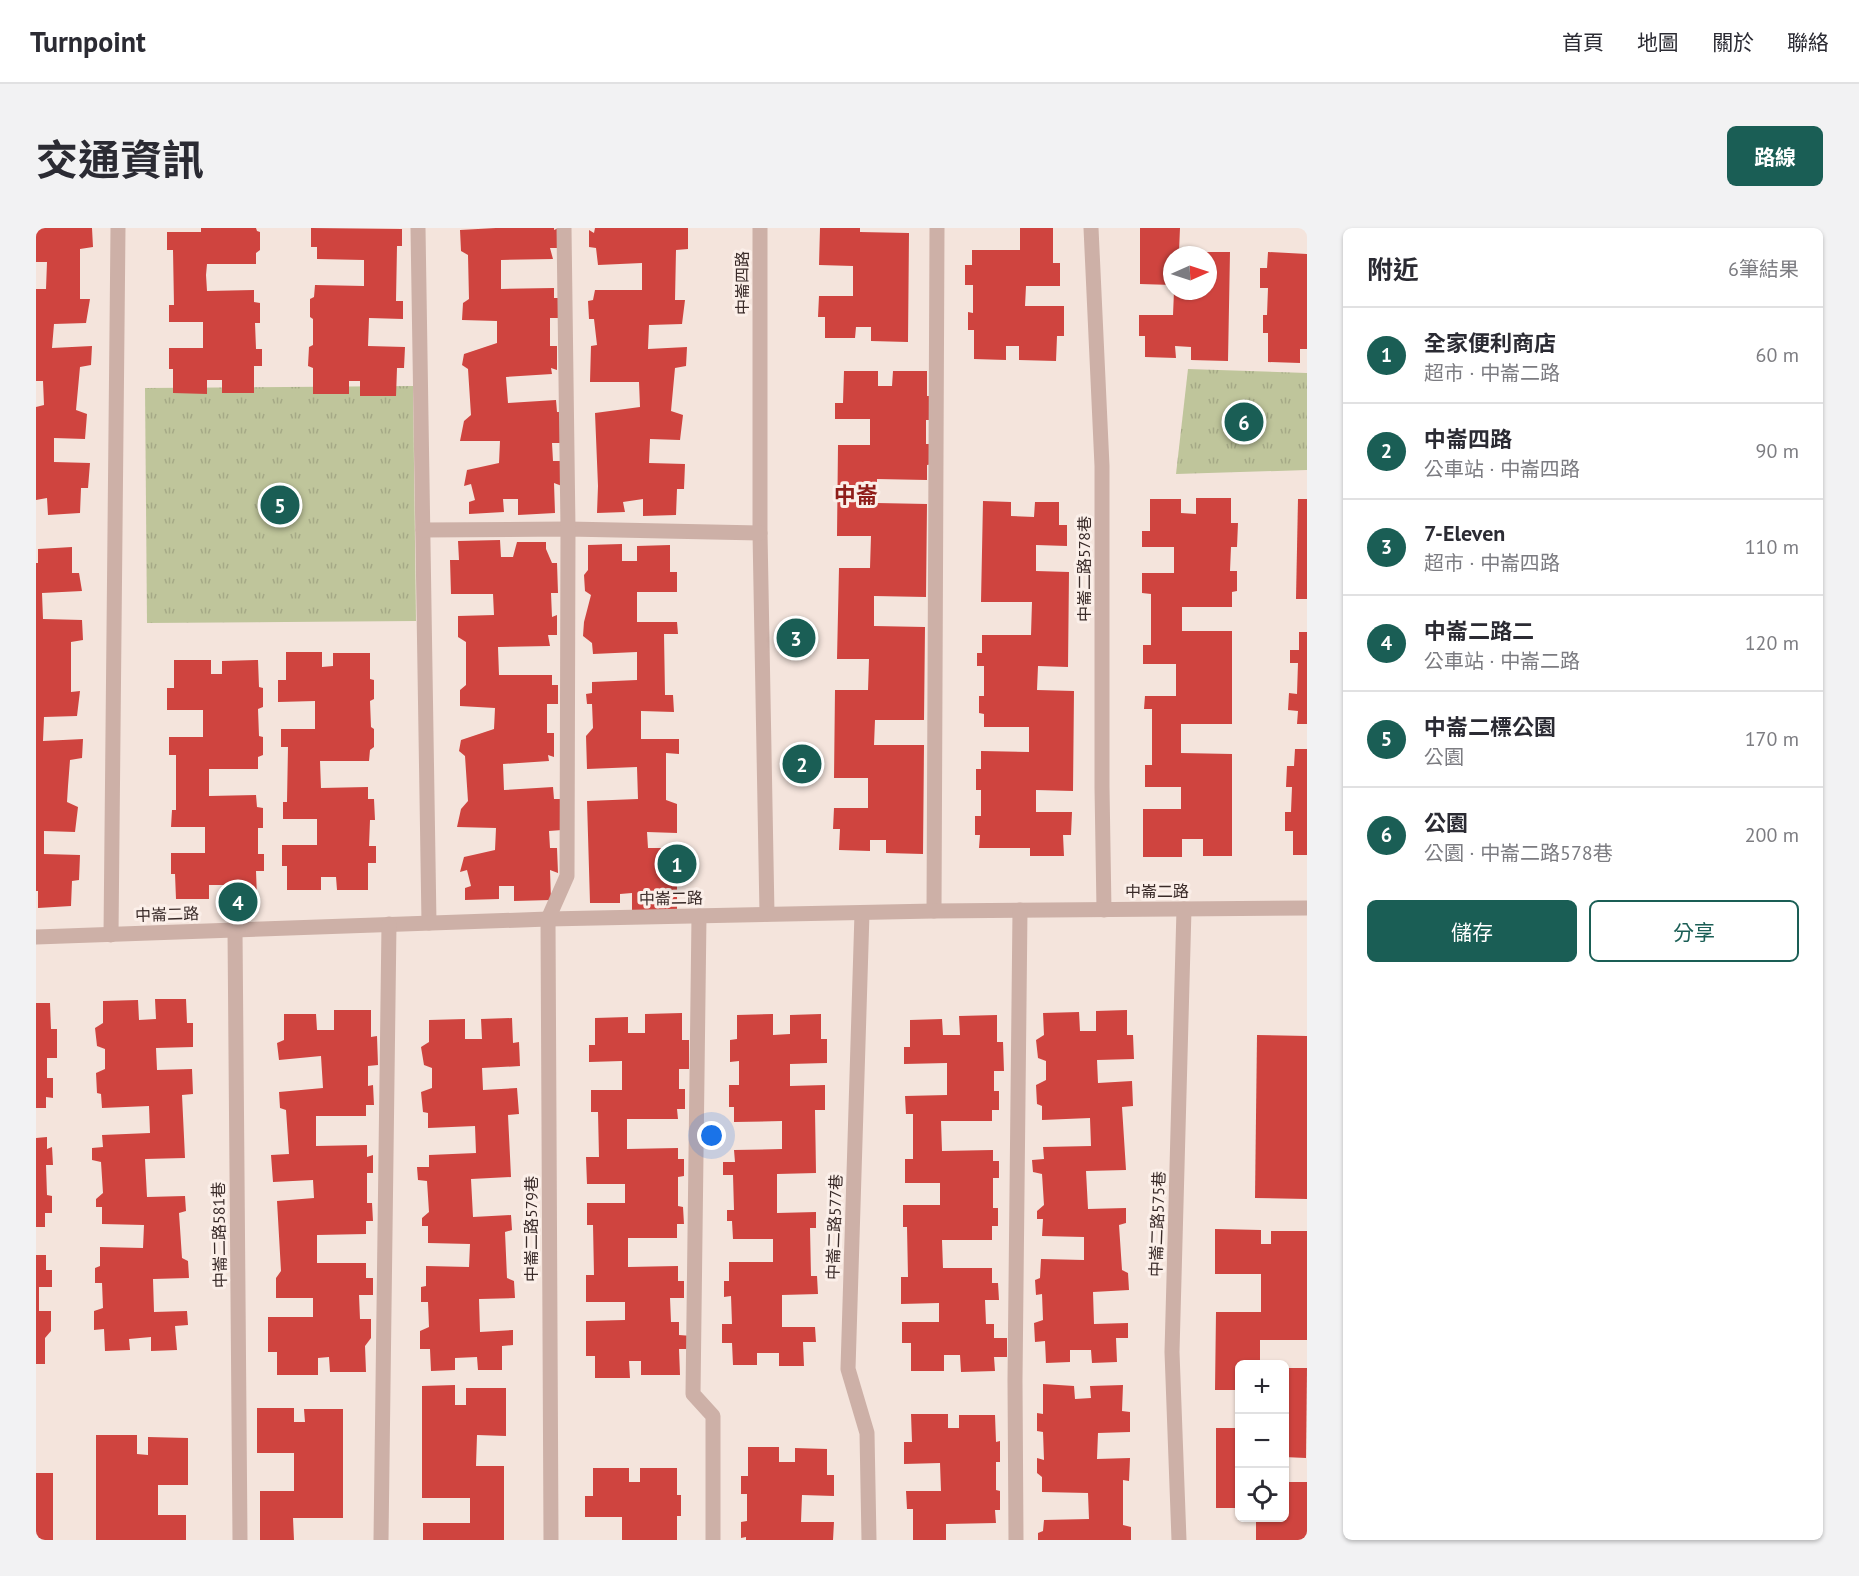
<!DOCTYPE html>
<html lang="zh-TW">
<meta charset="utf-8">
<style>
body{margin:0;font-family:"PT Sans","Noto Sans TC",sans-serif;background:#f2f2f3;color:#2b2b33}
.controls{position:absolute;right:18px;bottom:18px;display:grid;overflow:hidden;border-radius:9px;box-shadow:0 2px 4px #0004}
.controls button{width:54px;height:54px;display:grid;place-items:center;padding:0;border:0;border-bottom:2px solid #e1e1e2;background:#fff;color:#2b2b33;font:30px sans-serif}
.compass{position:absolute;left:1127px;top:18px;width:54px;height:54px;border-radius:50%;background:#fff;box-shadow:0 2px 4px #0004;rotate:87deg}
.you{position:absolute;left:676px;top:908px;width:21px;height:21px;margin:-15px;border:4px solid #fff;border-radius:50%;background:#1a73e8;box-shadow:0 0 0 9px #1a73e833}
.badge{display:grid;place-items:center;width:39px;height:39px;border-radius:50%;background:#1a5e55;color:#fff;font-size:20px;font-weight:700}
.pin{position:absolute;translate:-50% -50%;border:3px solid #fff;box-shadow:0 2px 6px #0006}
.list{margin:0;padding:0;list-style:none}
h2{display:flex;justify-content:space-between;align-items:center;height:78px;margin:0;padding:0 24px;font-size:26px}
h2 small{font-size:20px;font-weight:400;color:#7c7c81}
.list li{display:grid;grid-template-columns:39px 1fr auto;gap:18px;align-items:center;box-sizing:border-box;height:96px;padding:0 24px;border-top:2px solid #e1e1e2}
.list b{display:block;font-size:22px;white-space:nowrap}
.list p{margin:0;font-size:20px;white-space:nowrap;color:#7c7c81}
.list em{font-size:20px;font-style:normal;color:#7c7c81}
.actions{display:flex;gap:12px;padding:18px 24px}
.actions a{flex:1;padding:14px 0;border:2px solid #1a5e55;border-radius:9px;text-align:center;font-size:21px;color:#1a5e55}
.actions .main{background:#1a5e55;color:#fff}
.icon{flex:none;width:33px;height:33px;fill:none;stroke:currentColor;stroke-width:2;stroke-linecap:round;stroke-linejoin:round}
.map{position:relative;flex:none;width:1271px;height:1312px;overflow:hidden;border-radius:9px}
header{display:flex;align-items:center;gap:36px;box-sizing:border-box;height:84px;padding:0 30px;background:#fff;border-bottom:2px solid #e1e1e2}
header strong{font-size:28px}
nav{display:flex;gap:33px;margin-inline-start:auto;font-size:21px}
.intro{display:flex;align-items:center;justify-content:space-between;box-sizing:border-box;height:144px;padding:0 36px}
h1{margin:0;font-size:42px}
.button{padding:15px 27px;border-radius:9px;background:#1a5e55;color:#fff;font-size:21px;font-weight:700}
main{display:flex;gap:36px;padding:0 36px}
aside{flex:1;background:#fff;border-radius:9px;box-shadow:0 2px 4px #0004}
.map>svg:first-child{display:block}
</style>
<header>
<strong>Turnpoint</strong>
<nav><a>首頁</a><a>地圖</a><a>關於</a><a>聯絡</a></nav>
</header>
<div class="intro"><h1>交通資訊</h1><a class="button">路線</a></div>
<main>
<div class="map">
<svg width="1271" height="1312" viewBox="0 0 1271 1312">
<defs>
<pattern id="grass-tufts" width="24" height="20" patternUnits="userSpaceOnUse" patternTransform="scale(1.5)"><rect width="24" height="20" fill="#bfc59b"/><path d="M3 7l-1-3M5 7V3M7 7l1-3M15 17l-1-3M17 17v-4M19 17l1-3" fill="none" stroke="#a5a986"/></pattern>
</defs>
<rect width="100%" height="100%" fill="#f4e4dc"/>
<g fill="url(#grass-tufts)">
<polygon points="1152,141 1271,145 1271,242 1140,246"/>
<polygon points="377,158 380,393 111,395 109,160"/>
</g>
<g fill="#cf443f">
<polygon points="0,0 56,0 57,19 44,21 44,71 54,71 50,95 18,96 16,120 56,118 55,137 44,139 40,182 51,186 49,211 18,210 18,234 54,235 52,260 45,260 44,285 12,287 11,270 0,272 0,179 8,177 7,153 0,153 0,61 10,61 11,34 0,34"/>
<polygon points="165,0 220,0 221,3 224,4 224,22 220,25 220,36 171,36 170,47 171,63 218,62 218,74 224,75 224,95 219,95 220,121 226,121 226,138 218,138 218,165 186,165 186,152 171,152 171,166 137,165 137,141 133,141 133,120 167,120 167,94 133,94 133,77 138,77 137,22 131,22 131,4 165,4"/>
<polygon points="275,0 366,1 366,18 361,18 360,73 367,73 367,91 333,90 332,118 369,119 368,140 361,140 360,168 324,168 324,153 313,153 313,166 277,166 277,140 272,138 273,119 277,117 277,91 274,89 274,71 278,69 279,57 328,58 328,32 281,31 281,19 275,19"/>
<polygon points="460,0 518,0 518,2 523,0 523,20 514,20 517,31 465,32 465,61 518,60 518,70 524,70 524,90 514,90 514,118 521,118 521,142 515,140 516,146 470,149 472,175 520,172 521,184 528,184 530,215 516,215 517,233 524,233 526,258 518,255 519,285 482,287 482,271 467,271 468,284 433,286 433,274 439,272 435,256 428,258 431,242 463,235 464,213 424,213 428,193 435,187 432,141 426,137 428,126 461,115 461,93 426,92 427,75 433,71 432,27 425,23 424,2"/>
<polygon points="559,0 652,0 652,21 640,22 639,72 649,72 646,96 613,97 612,121 651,119 650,138 639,140 635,183 647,187 644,212 614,211 613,235 649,236 648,261 641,261 640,287 607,288 607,271 587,274 589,284 561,285 562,258 559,185 604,179 603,154 554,154 555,118 561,117 558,91 553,91 552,73 557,72 559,62 606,62 606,35 562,37 560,20 553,19 553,2 558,5"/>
<polygon points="784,0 824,0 824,4 873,5 872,114 835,113 835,99 820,99 819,110 789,110 789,89 782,89 783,68 817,68 817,38 783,37"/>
<polygon points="984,0 1017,0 1017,35 1024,35 1024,58 990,58 989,78 1028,78 1028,108 1021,108 1020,133 983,132 983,118 970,118 970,132 938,131 938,102 932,102 932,84 937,85 937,57 929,57 929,37 936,37 936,22 984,22"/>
<polygon points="1104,0 1144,0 1143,24 1194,24 1192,133 1155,132 1155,119 1139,118 1140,130 1109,129 1109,108 1103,108 1103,87 1137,87 1138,63 1172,63 1172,27 1136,27 1136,57 1104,56"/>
<polygon points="1232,24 1271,26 1271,121 1264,121 1264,135 1232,134 1232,105 1227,105 1227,87 1231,87 1232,60 1224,60 1224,40 1231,40"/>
<polygon points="808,143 842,143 842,158 856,158 857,143 891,143 891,168 898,168 898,192 890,192 890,216 897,216 897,236 891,237 891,252 841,251 841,275 891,276 890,369 838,368 838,398 889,399 888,492 839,492 838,517 888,517 887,626 850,625 850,612 834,612 834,623 803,622 804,601 797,601 798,580 832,580 832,550 798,550 799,462 832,462 833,431 801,431 803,340 834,340 835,308 801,308 802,217 834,217 834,191 799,191 799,175 807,175"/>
<polygon points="1160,270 1195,270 1195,295 1202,295 1201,319 1195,319 1194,343 1201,343 1201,363 1196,364 1196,379 1146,379 1146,403 1196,403 1196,496 1145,496 1145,525 1196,526 1196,628 1167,628 1167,611 1146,611 1146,629 1107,629 1107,581 1145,581 1145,559 1109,559 1109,537 1116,537 1116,481 1108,481 1109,468 1140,468 1140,436 1107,436 1107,417 1115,417 1115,366 1106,365 1106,345 1138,345 1138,319 1106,319 1106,303 1114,303 1114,271 1145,271 1145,285 1160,286"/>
<polygon points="1262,271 1271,271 1271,371 1260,371"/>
<polygon points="947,273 975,274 975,288 998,289 999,274 1023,274 1023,297 1031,297 1031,318 1000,317 1000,343 1033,344 1032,439 1002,438 1001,462 1038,463 1037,563 1000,562 1000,584 1036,584 1035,607 1027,607 1028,628 994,628 994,620 943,620 944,607 939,607 939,588 945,588 945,562 940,562 940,541 945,541 945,523 993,524 993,499 948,499 948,486 943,485 943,468 948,468 948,438 941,438 941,425 946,425 946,407 995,407 996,374 945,374"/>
<polygon points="464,312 465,329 477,329 481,314 510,314 510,321 516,335 521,335 522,365 515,365 516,389 521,387 521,407 512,407 514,418 462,419 463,447 516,447 516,457 522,457 522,476 511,476 511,505 518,505 518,529 512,527 513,533 467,536 468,562 517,559 518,571 525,571 526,602 513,603 514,620 521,620 522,645 514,642 515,672 478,673 478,658 463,658 463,671 429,672 429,660 435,658 431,642 424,644 428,629 459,622 460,600 421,599 425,581 432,573 429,528 423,523 425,512 458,501 459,480 424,478 424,462 430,457 430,414 422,409 422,388 458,387 457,366 415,366 414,332 423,332 422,313"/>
<polygon points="586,316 586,333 601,333 601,318 634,317 634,344 641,344 641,364 601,364 601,394 641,394 642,406 628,406 629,467 637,467 638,484 605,483 605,511 643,511 643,526 630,525 630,572 641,576 641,605 611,604 612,620 648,620 649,656 641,656 641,683 596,683 596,665 584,666 584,675 554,675 551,573 602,571 601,539 551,541 550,508 557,500 556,476 551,476 550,466 556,465 556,454 601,452 601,424 557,426 556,415 547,408 548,394 555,367 549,363 548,347 552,342 552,317"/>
<polygon points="36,319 36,345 43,345 46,363 6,365 7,391 46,392 47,412 35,414 35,464 44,463 41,488 8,489 7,513 47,511 46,530 34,532 32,558 31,574 42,579 39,604 8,603 8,626 44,627 43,652 36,653 35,678 2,680 2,663 0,663 0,335 2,335 2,321"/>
<polygon points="1263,404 1271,404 1271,496 1261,496 1262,483 1252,482 1253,465 1261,466 1262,435 1254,435 1254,422 1263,422"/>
<polygon points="250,424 286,424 286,439 297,438 297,425 334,425 334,451 338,452 338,471 334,473 335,499 338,501 338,519 334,522 333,533 284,533 285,560 332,559 332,571 338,571 339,592 334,592 333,618 340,618 340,635 332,635 332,662 301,662 300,649 285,649 285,662 251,662 251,638 246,638 246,617 281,617 281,591 247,591 247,574 251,574 252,519 245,519 245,501 279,501 279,473 242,474 242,452 250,452"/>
<polygon points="138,432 175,432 175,446 186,446 186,433 222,432 223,459 227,460 227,479 222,481 223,508 227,509 227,527 222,529 222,541 173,541 173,568 220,567 221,579 227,580 227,600 222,600 222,626 228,626 228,643 220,643 221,670 189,670 189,657 173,657 173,671 140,671 139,646 135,646 135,625 169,625 169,599 135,599 136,582 140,582 140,527 133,527 133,509 167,509 167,482 131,482 131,460 138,460"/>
<polygon points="1259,521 1271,521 1271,627 1257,627 1257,603 1249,603 1249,584 1255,584 1256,559 1250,559 1251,538 1258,538"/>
<polygon points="119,771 150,771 151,795 157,795 157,819 120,820 121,842 156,841 157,866 146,867 149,930 109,931 111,969 149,968 150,983 143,985 146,1030 152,1033 153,1050 117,1051 118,1084 151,1083 152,1097 139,1098 141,1122 115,1123 115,1109 93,1111 94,1122 69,1123 68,1101 58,1102 58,1083 67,1080 66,1055 59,1055 59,1040 64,1038 64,1019 107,1020 108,997 66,996 66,979 60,979 60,971 67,965 65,934 56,932 56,920 67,919 66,907 114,905 113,878 66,880 65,866 61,865 60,845 69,841 69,821 61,818 59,800 67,795 67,773 102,772 103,792 120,791"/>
<polygon points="0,775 14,775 15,801 21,801 21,830 11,830 11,850 17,850 17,870 10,869 10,880 0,880"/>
<polygon points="298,782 335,782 335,809 341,808 342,837 332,838 332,858 337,857 338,877 330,877 330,888 280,888 280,918 331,917 331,929 337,927 337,945 331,945 331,975 336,975 337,993 330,993 330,1006 281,1007 281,1035 330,1035 330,1050 337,1050 337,1067 323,1067 324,1091 335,1091 335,1110 329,1118 330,1144 294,1144 293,1129 282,1130 282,1147 241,1147 241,1124 232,1124 232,1089 277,1089 277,1070 240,1070 240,1050 245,1043 241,973 278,970 277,952 237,954 235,927 253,926 250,882 244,880 243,864 287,860 285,828 243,832 241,815 248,812 248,786 280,786 281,802 298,802"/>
<polygon points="1091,782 1091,807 1097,807 1098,831 1061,832 1062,855 1096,853 1097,878 1086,879 1090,942 1050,943 1052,981 1090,980 1090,995 1083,997 1086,1042 1092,1045 1093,1062 1057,1064 1058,1096 1092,1095 1092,1110 1080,1110 1081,1134 1056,1135 1055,1122 1034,1122 1034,1134 1010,1135 1009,1113 999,1114 998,1095 1007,1092 1006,1066 1000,1067 999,1052 1004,1050 1005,1031 1048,1032 1048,1009 1006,1008 1007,991 1001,991 1001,983 1008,977 1006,946 997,944 996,932 1008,931 1007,919 1055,918 1054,890 1006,892 1006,878 1001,876 1000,857 1010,852 1010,833 1002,830 1000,812 1008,807 1007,785 1043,784 1044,803 1060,803 1060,783"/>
<polygon points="646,785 646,812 653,812 653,841 643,841 643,861 649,861 649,881 641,881 642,891 591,891 591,921 642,920 642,931 648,931 648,948 642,949 642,978 647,979 648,996 641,996 641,1010 592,1010 592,1039 642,1038 642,1053 648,1053 648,1070 634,1070 635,1094 643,1094 643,1107 656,1108 656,1121 643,1121 644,1147 605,1147 605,1133 593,1133 594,1150 559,1150 559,1128 550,1128 550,1093 589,1092 589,1074 550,1074 550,1047 558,1047 557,997 551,997 551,975 589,975 589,956 551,956 550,929 563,929 562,884 555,884 555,862 586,862 586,833 553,834 553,817 559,817 559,790 592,789 592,805 609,805 609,786"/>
<polygon points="737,786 737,807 754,806 754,787 785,786 785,811 791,811 791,835 754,836 754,858 789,857 789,882 779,882 780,945 741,946 741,985 780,984 780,1000 774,1000 775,1048 781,1048 782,1066 746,1067 746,1099 779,1099 780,1114 767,1114 768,1138 743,1138 743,1125 721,1125 721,1137 697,1137 696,1115 686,1115 686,1096 696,1096 695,1068 688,1069 688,1053 693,1053 693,1034 737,1034 737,1011 697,1011 696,993 691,993 691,982 698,982 697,947 687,947 687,934 699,934 698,922 746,921 746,893 698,894 698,879 693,879 693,857 703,857 703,833 694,834 694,812 701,811 701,787"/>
<polygon points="961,787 961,814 967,814 968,843 958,843 958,863 963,863 963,882 956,882 956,893 905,893 906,923 957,922 957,933 963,933 963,950 957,950 957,980 962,980 962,998 956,998 956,1012 906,1012 907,1040 956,1040 956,1055 962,1055 963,1072 949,1072 950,1096 958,1096 958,1110 971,1110 971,1129 958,1129 959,1143 925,1144 924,1127 908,1127 908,1143 875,1143 875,1115 866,1115 866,1094 903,1094 903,1075 865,1076 865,1049 872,1049 871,999 867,999 867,977 904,977 904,955 869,955 869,931 877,931 877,886 870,886 869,868 911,867 911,835 868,836 868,819 874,819 874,792 906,791 907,807 924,807 923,788"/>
<polygon points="476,790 477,815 483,814 484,838 446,840 447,862 481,860 483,886 472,887 475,949 435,951 437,989 475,987 476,1002 469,1004 471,1050 478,1053 479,1070 443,1071 444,1104 477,1102 477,1117 466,1118 466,1142 442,1142 441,1129 419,1130 419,1142 395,1143 394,1121 384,1121 384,1103 393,1099 392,1074 385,1074 385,1059 390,1058 390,1038 433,1039 434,1016 392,1015 392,998 386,998 386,990 393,984 391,953 382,952 381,939 393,939 393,927 440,925 439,898 392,900 392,885 387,884 385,864 396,860 396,840 388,837 385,819 393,814 393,792 429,791 429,811 446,811 445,791"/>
<polygon points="1221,807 1271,808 1271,971 1219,970"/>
<polygon points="11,909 11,921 16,919 17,937 10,937 11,967 16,968 16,985 9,985 9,999 0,999 0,910"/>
<polygon points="1179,1001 1225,1002 1225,1016 1235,1016 1235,1003 1271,1003 1271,1112 1224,1112 1224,1136 1203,1137 1203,1162 1179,1162 1180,1084 1225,1084 1225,1046 1179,1046"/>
<polygon points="0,1027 10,1027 10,1042 16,1042 16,1059 3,1059 3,1083 15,1083 15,1103 9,1110 9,1136 0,1136"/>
<polygon points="1248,1140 1271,1140 1270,1230 1248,1229"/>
<polygon points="1007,1156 1038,1158 1039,1171 1055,1170 1054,1158 1087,1157 1086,1183 1094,1184 1094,1204 1062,1205 1061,1231 1094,1230 1093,1253 1087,1252 1087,1297 1095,1299 1095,1312 1002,1312 1002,1305 1007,1303 1008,1292 1053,1291 1052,1265 1006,1264 1006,1249 1001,1245 1001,1230 1008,1232 1007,1204 1001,1203 1001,1185 1007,1186"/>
<polygon points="419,1157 419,1177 430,1177 430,1160 470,1160 470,1208 441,1207 440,1238 468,1238 468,1312 387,1312 387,1295 434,1295 434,1270 386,1270 386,1158"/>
<polygon points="221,1180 258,1180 258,1194 269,1194 268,1181 307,1181 307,1290 257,1290 258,1312 224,1312 224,1263 258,1263 258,1225 221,1225"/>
<polygon points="875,1186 912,1186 912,1200 923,1200 923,1187 959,1187 960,1214 964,1213 964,1234 960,1234 960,1262 964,1263 964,1282 959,1282 960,1295 910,1296 910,1312 877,1312 877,1281 871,1281 870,1263 905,1263 904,1235 868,1236 868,1214 876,1214"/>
<rect x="1180" y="1200" width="23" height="80"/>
<polygon points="60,1207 101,1207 101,1226 112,1227 112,1209 152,1210 152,1257 122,1257 122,1287 150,1287 150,1312 60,1312"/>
<polygon points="712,1219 743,1219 743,1234 759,1234 759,1220 791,1221 791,1247 798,1247 798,1268 766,1267 765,1294 798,1294 797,1312 710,1312 710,1309 705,1310 705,1294 711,1293 711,1266 705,1266 705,1248 712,1248"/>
<polygon points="557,1240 593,1240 593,1254 604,1254 604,1240 641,1240 641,1267 645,1267 645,1288 641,1288 641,1312 586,1312 586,1289 549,1289 549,1268 557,1268"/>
<rect x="0" y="1245" width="17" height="67"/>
<polygon points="1248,1254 1271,1254 1271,1312 1220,1312 1220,1290 1248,1290"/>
</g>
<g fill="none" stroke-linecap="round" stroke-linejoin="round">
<g stroke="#cdb0a7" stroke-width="15">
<polyline points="382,0 393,695"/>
<polyline points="724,0 724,305 731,686"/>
<polyline points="1055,0 1066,238 1066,559 1068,682"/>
<polyline points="387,302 532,301 724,305"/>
<polyline points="898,683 901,0"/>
<polyline points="826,685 812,1141 831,1205 833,1312"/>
<polyline points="663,688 657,1166 677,1188 677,1312"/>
<polyline points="199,702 204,1312"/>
<polyline points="75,707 82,0"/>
<polyline points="0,709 512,691 898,683 1271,680"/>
<polyline points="345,1312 353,696"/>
<polyline points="515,1312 512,691 531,648 532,301 528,0"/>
<polyline points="980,1312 979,1152 984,682"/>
<polyline points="1143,1312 1136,1124 1148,681"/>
</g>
</g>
<g text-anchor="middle" stroke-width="6" stroke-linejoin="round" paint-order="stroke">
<g font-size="16" fill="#392a28" stroke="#fbefe9">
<text transform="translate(706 55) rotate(-90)" y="6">中崙四路</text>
<text transform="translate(1048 341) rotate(-90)" y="6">中崙二路578巷</text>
<text x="1121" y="669">中崙二路</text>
<text transform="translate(635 670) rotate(-1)" y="6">中崙二路</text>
<text transform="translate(131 686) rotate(-2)" y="6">中崙二路</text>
<text transform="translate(1121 996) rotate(-88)" y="6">中崙二路575巷</text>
<text transform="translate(798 999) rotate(-88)" y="6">中崙二路577巷</text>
<text transform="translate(495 1001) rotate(-90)" y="6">中崙二路579巷</text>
<text transform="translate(183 1007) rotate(-91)" y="6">中崙二路581巷</text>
</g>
<g font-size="22" font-weight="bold" fill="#8f1e1a" stroke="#fbefe9">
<text x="820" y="275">中崙</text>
</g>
</g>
</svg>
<div class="controls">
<button>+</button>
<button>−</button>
<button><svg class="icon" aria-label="locate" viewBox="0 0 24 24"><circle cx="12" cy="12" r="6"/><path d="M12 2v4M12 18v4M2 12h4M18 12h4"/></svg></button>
</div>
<svg class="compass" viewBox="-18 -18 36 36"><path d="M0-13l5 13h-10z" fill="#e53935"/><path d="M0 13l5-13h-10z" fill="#7c7c81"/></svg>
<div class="you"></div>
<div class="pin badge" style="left:641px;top:636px">1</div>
<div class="pin badge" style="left:766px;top:536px">2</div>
<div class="pin badge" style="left:760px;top:410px">3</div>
<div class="pin badge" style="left:202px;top:674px">4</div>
<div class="pin badge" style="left:244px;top:277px">5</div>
<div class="pin badge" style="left:1208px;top:194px">6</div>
</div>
<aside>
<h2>附近<small>6筆結果</small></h2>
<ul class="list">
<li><span class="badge">1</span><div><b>全家便利商店</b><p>超市 · 中崙二路</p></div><em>60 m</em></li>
<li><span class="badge">2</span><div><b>中崙四路</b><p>公車站 · 中崙四路</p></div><em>90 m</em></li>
<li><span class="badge">3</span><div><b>7-Eleven</b><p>超市 · 中崙四路</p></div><em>110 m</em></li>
<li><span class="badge">4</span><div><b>中崙二路二</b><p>公車站 · 中崙二路</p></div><em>120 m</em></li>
<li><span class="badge">5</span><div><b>中崙二標公園</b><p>公園</p></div><em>170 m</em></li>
<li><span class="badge">6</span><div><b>公園</b><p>公園 · 中崙二路578巷</p></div><em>200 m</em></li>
</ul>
<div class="actions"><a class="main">儲存</a><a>分享</a></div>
</aside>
</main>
